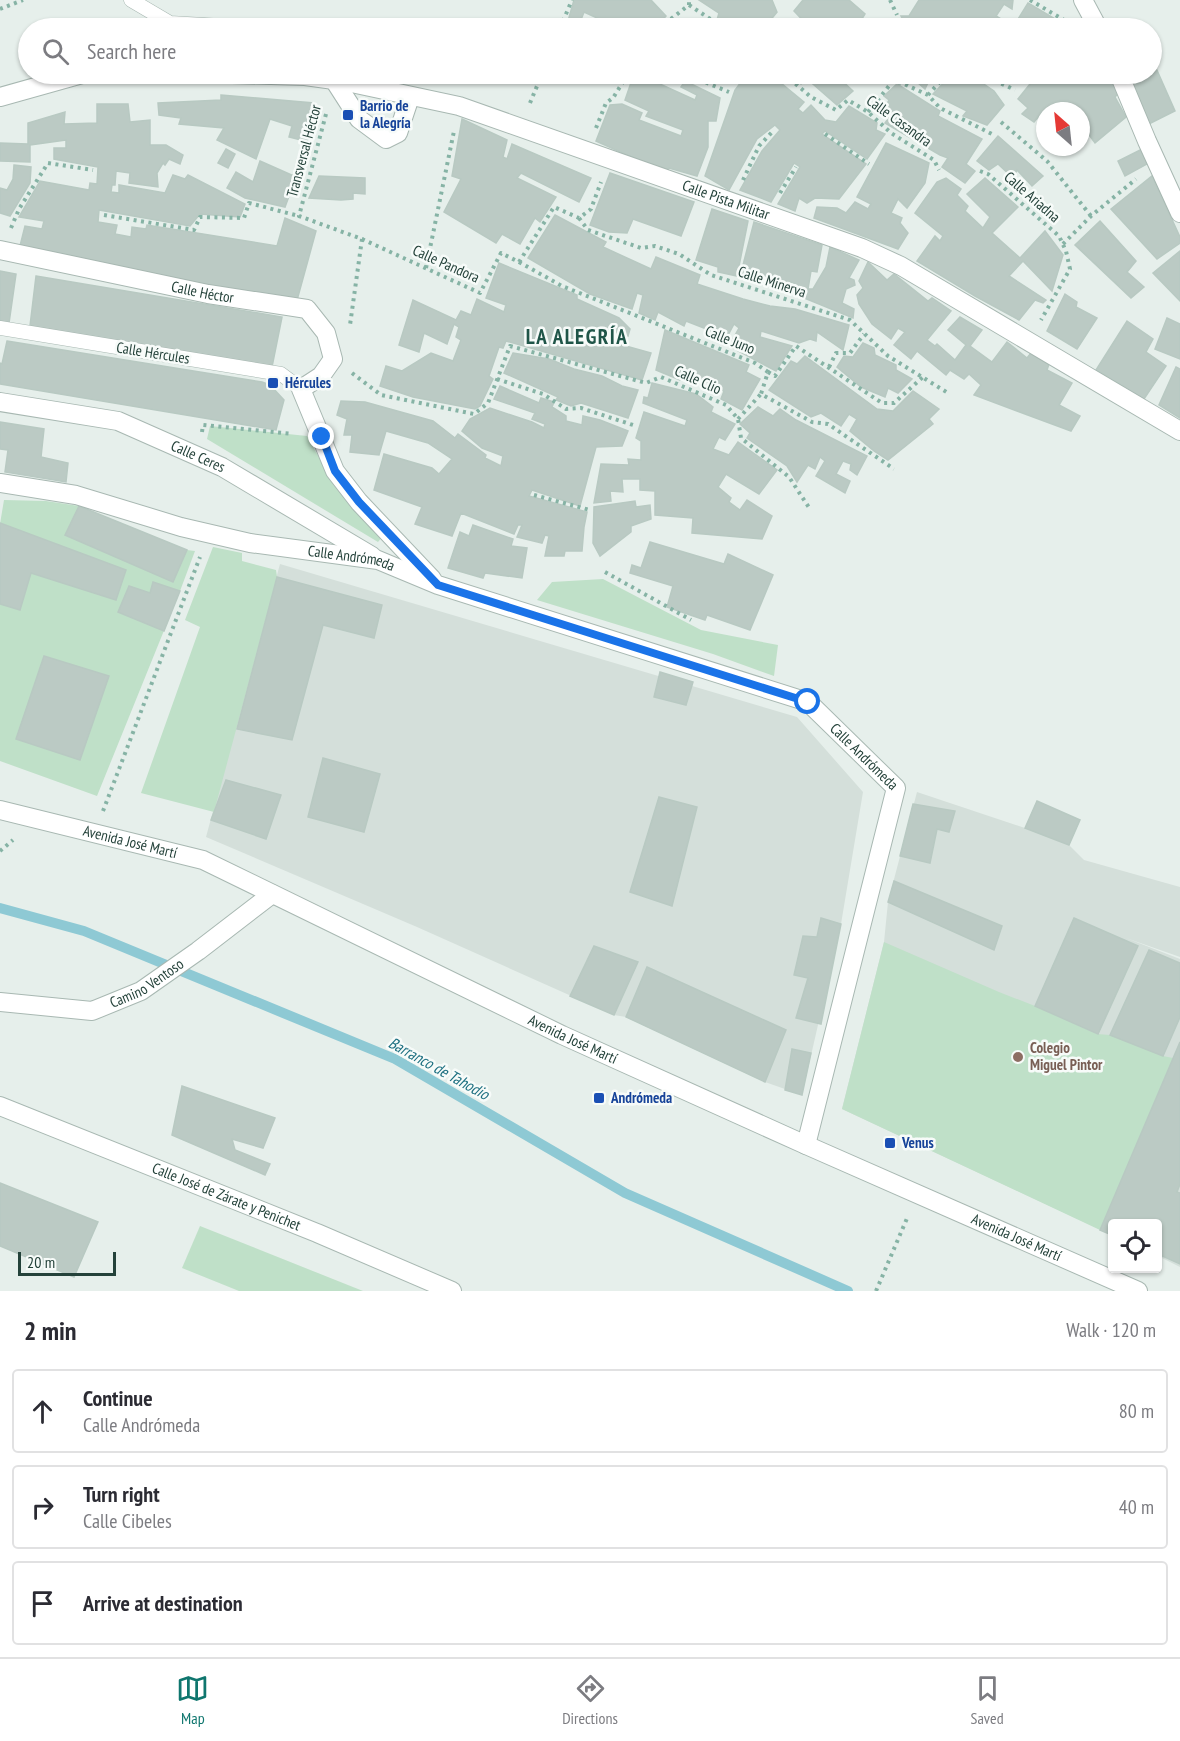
<!DOCTYPE html>
<meta charset="utf-8">
<style>
body{margin:0;font-family:"PT Sans Narrow",sans-serif;background:#f7f7f7;color:#2b2b33}
.controls{position:absolute;right:18px;bottom:18px;display:grid;overflow:hidden;border-radius:6px;box-shadow:0 2px 4px #0004}
.controls button{width:54px;height:54px;display:grid;place-items:center;padding:0;border:0;border-bottom:2px solid #e1e1e2;background:#fff;color:#2b2b33;font:30px sans-serif}
.compass{position:absolute;left:1036px;top:102px;width:54px;height:54px;border-radius:50%;background:#fff;box-shadow:0 2px 4px #0004;rotate:333deg}
.scale{position:absolute;left:18px;bottom:15px;width:98px;box-sizing:border-box;padding-left:6px;border:3px solid #24423a;border-top:0;font-size:16px;line-height:21px;white-space:nowrap;color:#24423a;-webkit-text-stroke:4px #f7fbf9;paint-order:stroke}
.stop{position:absolute;width:18px;height:18px;margin:-14px;border:4px solid #1a73e8;border-radius:50%;background:#fff}
.stop.end{background:#1a73e8;border-color:#fff;box-shadow:0 2px 6px #0008}
.list{margin:0;padding:0;list-style:none}
h2{display:flex;justify-content:space-between;align-items:center;height:78px;margin:0;padding:0 24px;font-size:26px}
h2 small{font-size:20px;font-weight:400;color:#7c7c81}
.list li{display:grid;grid-template-columns:39px 1fr auto;gap:18px;align-items:center;box-sizing:border-box;height:84px;margin:0 12px 12px;padding:0 12px;border:2px solid #e1e1e2;border-radius:6px}
.list b{display:block;font-size:22px;white-space:nowrap}
.list p{margin:0;font-size:20px;white-space:nowrap;color:#7c7c81}
.list em{font-size:20px;font-style:normal;color:#7c7c81}
.icon{flex:none;width:33px;height:33px;fill:none;stroke:currentColor;stroke-width:2;stroke-linecap:round;stroke-linejoin:round}
.map{position:relative;flex:none;width:1180px;height:1291px;overflow:hidden}
.search{position:absolute;background:#fff;box-shadow:0 2px 4px #0004;left:18px;right:18px;top:18px;height:66px;display:flex;align-items:center;gap:15px;box-sizing:border-box;padding:0 21px;border-radius:33px;color:#7c7c81;font-size:22px}
.sheet{height:366px;background:#fff}
nav{display:flex;justify-content:space-around;align-items:center;box-sizing:border-box;height:84px;border-top:2px solid #e1e1e2;background:#fff;font-size:16px;color:#7c7c81}
nav a{display:grid;justify-items:center;gap:3px}
nav .on{color:#0f766e}
.map>svg:first-child{display:block}
</style>
<div class="map">
<svg width="1180" height="1291" viewBox="0 0 1180 1291">
<rect width="100%" height="100%" fill="#e6efeb"/>
<g fill="#d4dfda">
<polygon points="280,564 797,717 863,792 841,924 802,1095 765,1082 626,1017 614,1015 417,927 206,837"/>
<polygon points="917,792 1025,828 1037,801 1080,820 1069,845 1084,860 1180,887 1180,957 1126,938 1180,959 1180,1267 1158,1256 1158,1224 1112,1224 1112,1235 842,1109 884,942 888,902"/>
</g>
<g fill="#bfe0c8">
<polygon points="210,426 307,436 330,477 356,512 382,537 378,542 207,439"/>
<polygon points="4,500 46,501 79,506 187,550 195,551 180,591 97,796 0,761 0,524"/>
<polygon points="213,547 242,553 242,561 276,570 277,577 214,812 141,793 200,627 185,620"/>
<polygon points="603,579 701,630 778,645 774,676 713,654 537,600 552,582"/>
<polygon points="884,942 999,992 1035,1006 1097,1034 1110,1035 1163,1056 1173,1058 1100,1230 842,1109"/>
<polygon points="200,1226 363,1291 239,1291 182,1268"/>
</g>
<g fill="none" stroke-linecap="round" stroke-linejoin="round">
<polyline stroke="#8ec9d4" stroke-width="10" points="0,908 84,931 395,1059 625,1193 848,1291"/>
</g>
<g fill="#bbcac4" stroke="#b8c9c2" stroke-width="1.5">
<polygon points="574,0 651,0 666,16 658,25 650,21 645,28 619,28 584,12 579,25 586,28 566,28"/>
<polygon points="699,0 772,0 777,12 764,28 731,28 717,20 719,13"/>
<polygon points="803,0 849,0 865,14 857,27 859,28 810,28 794,11"/>
<polygon points="919,0 1013,0 1012,9 1004,4 996,16 1016,28 907,28 901,16 909,16"/>
<polygon points="1028,3 1062,23 1059,28 1023,28 1015,24"/>
<polygon points="679,19 692,28 671,28"/>
<polygon points="894,20 900,28 887,28"/>
<polygon points="708,21 719,28 704,28"/>
<polygon points="1152,59 1175,111 1145,126 1125,74 1152,74"/>
<polygon points="634,74 638,74 695,100 697,95 681,87 685,81 720,98 716,121 708,121 708,147 697,176 669,168 665,172 596,141 610,105 622,104 642,113 639,120 681,136 683,130 646,116 649,111 625,100"/>
<polygon points="700,74 725,74 709,81"/>
<polygon points="747,74 770,74 804,102 798,109 803,113 811,105 825,120 836,122 849,106 877,123 876,130 885,134 867,159 825,131 822,134 866,164 839,199 815,198 807,203 799,198 795,211 778,204 800,167 794,163 771,202 740,190 762,151 780,130 775,125 757,139 729,190 705,176 735,90"/>
<polygon points="790,74 842,74 838,77 853,91 837,105 806,78 801,84"/>
<polygon points="908,74 932,74 925,89"/>
<polygon points="952,74 969,74 994,91 1004,105 987,125 963,116 967,111 933,94"/>
<polygon points="1038,74 1079,74 1084,79 1089,74 1110,74 1120,91 1115,97 1126,117 1095,143 1081,124 1081,111 1051,111 1046,108 1034,122 1022,114 1028,108 1018,99"/>
<polygon points="897,84 940,111 938,116 982,139 966,164 975,171 965,183 942,167 948,158 940,155 885,123 888,119 881,114 889,100 884,96"/>
<polygon points="221,95 314,103 309,142 289,137 292,126 270,119 256,159 217,140 224,128 179,124 181,118 159,115 158,103 221,100"/>
<polygon points="97,104 128,104 130,122 150,120 150,145 166,145 183,155 180,164 169,159 165,165 163,163 157,173 158,187 129,183 130,173 116,171 115,185 112,185 111,192 119,193 119,185 165,193 173,175 185,179 188,175 245,204 240,217 200,214 190,226 99,210 98,222 117,225 115,234 131,237 132,227 146,229 147,225 277,246 285,218 316,231 296,304 19,250 25,226 42,229 44,221 19,217 40,181 89,190 90,183 97,184 98,167 54,159 54,148 66,148 66,140 30,145 30,162 0,161 0,143 28,144 28,123 65,112 64,124 97,123"/>
<polygon points="462,119 507,140 503,157 507,159 512,144 591,178 579,202 521,173 517,178 556,197 540,222 535,218 520,244 502,234 496,243 444,212 461,179 452,176"/>
<polygon points="998,136 1043,176 1032,186 1017,170 1013,178 998,164 989,170 977,161"/>
<polygon points="886,143 929,163 925,183 907,208 898,199 891,213 902,218 900,223 908,233 898,249 814,218 817,207 837,208 846,213 855,202 868,209 871,204 857,197"/>
<polygon points="226,149 235,154 228,168 218,163"/>
<polygon points="1142,149 1147,164 1125,176 1118,161"/>
<polygon points="260,161 296,177 285,207 245,198 227,188 236,172 253,182"/>
<polygon points="14,165 31,167 30,183 10,216 0,213 0,188 7,190 13,179"/>
<polygon points="610,173 694,202 681,236 633,219 627,233 609,232 590,225"/>
<polygon points="319,176 365,178 365,194 353,193 353,199 341,200 309,198"/>
<polygon points="1152,176 1180,237 1180,243 1157,259 1111,209"/>
<polygon points="946,178 961,189 957,195 968,206 965,211 983,228 990,217 967,194 985,178 1018,207 992,233 1020,258 1045,231 1063,255 1052,291 1023,261 1009,276 1046,300 1043,303 1035,300 1019,320 975,296 917,261 935,236 940,241 943,236 915,213 937,182"/>
<polygon points="712,209 748,221 737,276 718,272 718,267 696,260"/>
<polygon points="555,215 606,242 603,247 651,269 656,257 700,275 697,284 743,299 770,306 795,309 849,325 843,350 817,332 816,341 810,339 799,343 761,331 760,337 792,346 776,371 729,346 739,328 734,324 727,337 686,321 684,326 658,312 655,320 639,313 643,295 637,293 632,309 590,294 528,258"/>
<polygon points="1100,221 1136,261 1127,272 1144,287 1131,298 1075,245"/>
<polygon points="754,222 822,245 817,272 811,271 808,289 813,289 826,267 830,247 859,260 849,278 854,280 855,285 846,289 842,303 854,309 853,318 792,293 794,283 753,273 751,275 741,273"/>
<polygon points="1180,251 1180,301 1153,273"/>
<polygon points="868,262 887,280 894,274 928,301 932,298 951,311 927,340 935,346 937,344 955,360 966,345 948,330 960,317 982,330 970,346 992,362 1007,342 1027,358 1031,353 1049,364 1047,370 1072,383 1059,405 1080,416 1071,431 974,395 981,385 969,374 964,379 950,370 946,375 917,351 911,359 894,345 905,332 898,328 891,339 872,324 859,304 857,295 863,288 859,281"/>
<polygon points="499,263 577,295 577,299 619,318 630,329 628,336 593,326 590,336 651,353 642,380 506,341 503,348 499,347 489,376 493,379 480,406 475,409 413,397 380,386 386,366 402,371 431,353 453,361 461,340 456,337 459,327 454,324 447,344 424,333 419,352 399,345 413,300 456,320 461,311 471,315 477,299 504,312 506,305 486,298"/>
<polygon points="0,271 16,274 9,323 0,321"/>
<polygon points="36,276 282,317 272,367 30,326"/>
<polygon points="1065,294 1077,302 1076,307 1097,318 1077,349 1047,331"/>
<polygon points="1167,318 1180,324 1180,359 1155,349"/>
<polygon points="1127,321 1153,339 1146,352 1166,366 1144,399 1096,370"/>
<polygon points="665,330 749,365 746,372 760,379 742,410 721,399 724,391 684,370 680,380 656,370"/>
<polygon points="7,341 262,382 270,385 284,400 276,430 0,384 0,363 2,364"/>
<polygon points="863,343 874,348 875,355 896,365 896,370 912,379 898,393 888,388 885,397 861,387 837,367 844,356 853,357"/>
<polygon points="513,353 549,359 574,369 602,376 622,386 638,390 628,418 581,403 571,406 556,400 558,397 504,373"/>
<polygon points="805,356 877,409 893,411 913,391 939,409 929,419 933,424 888,460 874,451 850,431 857,419 849,414 841,426 821,413 811,417 769,390 791,361 797,364"/>
<polygon points="1176,367 1180,369 1180,418 1159,405"/>
<polygon points="652,383 696,394 713,407 711,412 735,424 725,440 719,437 713,449 729,455 738,442 777,470 759,494 726,474 718,487 731,498 729,502 740,510 747,500 772,516 762,539 692,533 693,518 655,515 655,491 640,490 640,479 622,479 623,492 610,491 611,501 594,503 601,464 629,465 628,459 641,460 641,441 636,438 644,412 685,426 687,420 643,403 644,397 648,398"/>
<polygon points="500,386 539,403 541,398 554,402 552,407 566,416 566,421 582,425 583,416 600,420 628,431 622,446 596,447 580,506 532,490 529,496 587,512 584,527 582,551 565,551 564,556 545,556 549,536 545,535 542,543 517,537 522,525 518,525 514,534 461,513 452,536 415,524 422,507 374,490 384,454 432,468 439,474 452,459 428,443 386,431 379,455 350,452 352,435 344,435 347,419 337,415 341,401 365,402 433,421 455,438 458,434 486,455 485,458 501,466 503,456 482,448 462,431 470,419 490,408 532,422 544,428 545,424 532,419 535,413 494,399"/>
<polygon points="758,407 773,416 780,409 796,420 867,456 857,475 850,470 851,464 843,461 836,474 850,481 845,493 816,476 825,461 820,457 815,469 808,465 797,482 787,466 747,438 750,433 740,424"/>
<polygon points="0,422 44,429 41,457 68,463 66,482 5,472 8,450 0,449"/>
<polygon points="635,501 636,507 650,505 651,519 631,526 631,532 600,556 593,543 594,507"/>
<polygon points="79,506 187,550 173,582 65,535"/>
<polygon points="0,523 126,570 116,600 31,573 20,610 0,604"/>
<polygon points="473,525 513,539 511,546 527,548 522,578 485,573 483,578 448,568 460,532 469,536"/>
<polygon points="650,542 724,564 728,554 773,575 750,630 707,615 705,620 667,607 673,586 630,573 632,565 641,568"/>
<polygon points="277,577 382,605 374,638 323,625 292,740 237,729"/>
<polygon points="153,582 180,591 164,631 118,612 129,586 150,593"/>
<polygon points="44,656 109,676 80,760 16,739"/>
<polygon points="660,672 693,682 686,705 654,697"/>
<polygon points="323,758 380,774 364,832 308,817"/>
<polygon points="226,780 281,795 266,839 211,820"/>
<polygon points="659,797 697,807 672,906 630,892"/>
<polygon points="1037,801 1080,820 1069,845 1025,828"/>
<polygon points="913,804 955,811 949,832 937,829 930,863 900,856"/>
<polygon points="894,881 1002,926 994,950 888,902"/>
<polygon points="821,918 841,924 821,1024 796,1018 808,978 794,975 803,936 817,937"/>
<polygon points="1074,918 1138,946 1098,1034 1035,1006"/>
<polygon points="594,946 638,962 614,1015 570,996"/>
<polygon points="1149,950 1180,963 1180,1017 1163,1056 1110,1035"/>
<polygon points="647,967 786,1030 765,1082 626,1017"/>
<polygon points="1180,1042 1180,1184 1177,1192 1180,1193 1180,1264 1158,1254 1158,1224 1112,1224 1112,1235 1100,1230"/>
<polygon points="792,1049 811,1053 802,1095 785,1090"/>
<polygon points="182,1086 275,1118 263,1148 232,1139 235,1150 270,1164 265,1175 172,1135"/>
<polygon points="0,1183 98,1222 74,1277 0,1246"/>
</g>
<g fill="none" stroke-linecap="round" stroke-linejoin="round">
<g stroke="#a8b8b2" stroke-width="15">
<g id="lane">
<polyline points="131,0 170,23 257,28"/>
<polyline points="0,328 281,374 301,389"/>
</g>
</g>
<g stroke="#a8b8b2" stroke-width="20">
<g id="street">
<polyline points="1083,0 1098,28"/>
<path id="s1" d="M232,74L305,76L334,80L356,84L459,106L862,248L901,266L1180,431"/>
<polyline points="1119,74 1147,141 1180,213"/>
<polyline points="334,80 359,119 386,139 398,133 410,97"/>
<polyline points="0,97 82,74"/>
<path id="s2" d="M0,250L208,294L307,309L326,333L333,359L321,376L301,389L335,471L359,502L432,579"/>
<path id="s3" d="M0,402L118,421L222,467L372,556"/>
<path id="s4" d="M0,483L76,495L181,527L250,543L378,560L438,585L808,702L896,788L806,1145"/>
<path id="s5" d="M0,810L203,860L562,1035L806,1145L1138,1291"/>
<path id="s6" d="M0,1002L92,1011L141,991L198,951L272,894"/>
<path id="s7" d="M0,1106L317,1233L452,1291"/>
</g>
</g>
<g stroke="#86b3a5" stroke-width="4" stroke-dasharray="3 4.5" stroke-linecap="butt">
<polyline points="890,0 897,15"/>
<polyline points="1030,0 1064,20"/>
<polyline points="689,5 724,28"/>
<polyline points="0,9 23,0"/>
<polyline points="560,28 572,0"/>
<polyline points="659,28 689,5 689,0"/>
<polyline points="656,74 676,81 679,74"/>
<polyline points="685,74 729,92"/>
<polyline points="784,74 811,97 836,110 848,100 868,112 891,133 934,160 939,170"/>
<polyline points="981,74 1015,90"/>
<polyline points="928,95 947,74"/>
<polyline points="530,103 542,74"/>
<polyline points="868,112 893,81 902,83 928,95 940,108 992,134"/>
<polyline points="326,114 299,216 362,239 350,325"/>
<polyline points="1001,122 1047,161 1091,216"/>
<polyline points="596,128 606,103 613,98 628,74"/>
<polyline points="825,134 869,164"/>
<polyline points="980,171 988,174 1059,236 1066,251 1070,269 1041,320"/>
<polyline points="743,180 759,146 774,130"/>
<polyline points="780,193 796,167"/>
<polyline points="104,215 194,230 200,217 244,218 249,203 299,216"/>
<polyline points="579,218 588,230 641,248 655,246 679,254 711,275 850,320 888,356 948,393"/>
<polyline points="11,228 19,209 48,163 93,170"/>
<polyline points="362,239 480,293 501,253 519,262 554,207 579,218 591,209 601,182"/>
<polyline points="1063,244 1091,216 1136,179"/>
<polyline points="519,262 562,286 755,363 768,372 761,394 812,422 828,424 894,469"/>
<polyline points="426,268 454,131"/>
<polyline points="829,367 836,353 850,353 864,334"/>
<polyline points="768,372 775,376 796,346 882,403 894,403 923,377"/>
<polyline points="352,373 381,395 474,414 488,403 510,346 646,383 661,377 726,405 738,419 741,438 789,477 810,509"/>
<polyline points="497,379 543,394 566,409 581,408 633,425"/>
<polyline points="738,419 761,394"/>
<polyline points="202,432 203,425 293,434"/>
<polyline points="534,495 590,510"/>
<polyline points="605,572 691,620"/>
<polyline points="103,811 200,557"/>
<polyline points="0,851 13,840"/>
<polyline points="876,1291 908,1216"/>
</g>
<use href="#lane" stroke="#fff" stroke-width="14"/>
<use href="#street" stroke="#fff" stroke-width="18"/>
</g>
<g fill="none" stroke-linecap="round" stroke-linejoin="round">
<polyline stroke="#1a73e8" stroke-width="8" points="322,437 335,471 359,502 438,585 808,702"/>
</g>
<g fill="#1a4fb4" stroke="#f7fbf9" stroke-width="2">
<rect x="342" y="109" width="12" height="12" rx="3"/>
<rect x="267" y="377" width="12" height="12" rx="3"/>
<rect x="593" y="1092" width="12" height="12" rx="3"/>
<rect x="884" y="1137" width="12" height="12" rx="3"/>
</g>
<circle fill="#8d6e63" stroke="#f7fbf9" stroke-width="2" cx="1018" cy="1057" r="6"/>
<g text-anchor="middle" stroke-width="5" stroke-linejoin="round" paint-order="stroke">
<g font-size="15" font-weight="bold" fill="#164399" stroke="#f7fbf9" text-anchor="start">
<text x="360" y="111">Barrio de<tspan x="360" dy="17">la Alegría</tspan></text>
<text x="285" y="388">Hércules</text>
<text x="611" y="1103">Andrómeda</text>
<text x="902" y="1148">Venus</text>
</g>
<g font-size="15" fill="#24423a" stroke="#f7fbf9">
<text transform="translate(899 121) rotate(36)" y="5">Calle Casandra</text>
<text transform="translate(304 151) rotate(-75)" y="5">Transversal Héctor</text>
<text transform="translate(1032 197) rotate(41)" y="5">Calle Ariadna</text>
<text dy="5" stroke="none"><textPath href="#s1" startOffset="513">Calle Pista Militar</textPath></text>
<text transform="translate(446 264) rotate(24)" y="5">Calle Pandora</text>
<text transform="translate(772 282) rotate(18)" y="5">Calle Minerva</text>
<text dy="5" stroke="none"><textPath href="#s2" startOffset="207">Calle Héctor</textPath></text>
<text transform="translate(730 340) rotate(22)" y="5">Calle Juno</text>
<text transform="translate(153 353) rotate(9)" y="5">Calle Hércules</text>
<text transform="translate(698 380) rotate(24)" y="5">Calle Clio</text>
<text dy="5" stroke="none"><textPath href="#s3" startOffset="207">Calle Ceres</textPath></text>
<text dy="5" stroke="none"><textPath href="#s4" startOffset="360">Calle Andrómeda</textPath></text>
<text dy="5" stroke="none"><textPath href="#s4" startOffset="918">Calle Andrómeda</textPath></text>
<text dy="5" stroke="none"><textPath href="#s5" startOffset="134">Avenida José Martí</textPath></text>
<text dy="5" stroke="none"><textPath href="#s6" startOffset="154">Camino Ventoso</textPath></text>
<text dy="5" stroke="none"><textPath href="#s5" startOffset="620">Avenida José Martí</textPath></text>
<text dy="5" stroke="none"><textPath href="#s7" startOffset="244">Calle José de Zárate y Penichet</textPath></text>
<text dy="5" stroke="none"><textPath href="#s5" startOffset="1106">Avenida José Martí</textPath></text>
</g>
<g font-size="15" font-weight="bold" fill="#785e54" stroke="#f7fbf9" text-anchor="start">
<text x="1030" y="1053">Colegio<tspan x="1030" dy="17">Miguel Pintor</tspan></text>
</g>
<g font-size="16" font-style="italic" fill="#1c6f80" stroke="#f7fbf9">
<text transform="translate(439 1068) rotate(29)" y="6">Barranco de Tahodio</text>
</g>
<g font-size="21" font-weight="bold" letter-spacing="1.5" fill="#1f5548" stroke="#f7fbf9">
<text x="577" y="344">LA ALEGRÍA</text>
</g>
</g>
</svg>
<div class="controls">
<button><svg class="icon" aria-label="locate" viewBox="0 0 24 24"><circle cx="12" cy="12" r="6"/><path d="M12 2v4M12 18v4M2 12h4M18 12h4"/></svg></button>
</div>
<svg class="compass" viewBox="-18 -18 36 36"><path d="M0-13l5 13h-10z" fill="#e53935"/><path d="M0 13l5-13h-10z" fill="#7c7c81"/></svg>
<div class="scale">20 m</div>
<div class="stop" style="left:808px;top:702px"></div>
<div class="stop end" style="left:322px;top:437px"></div>
<div class="search"><svg class="icon" aria-label="search" viewBox="0 0 24 24"><circle cx="10" cy="10" r="6"/><path d="M15 15l6 6"/></svg>Search here</div>
</div>
<section class="sheet">
<h2>2 min<small>Walk · 120 m</small></h2>
<ul class="list">
<li><svg class="icon" aria-label="ahead" viewBox="0 0 24 24"><path d="M12 20V5M6 11l6-6 6 6"/></svg><div><b>Continue</b><p>Calle Andrómeda</p></div><em>80 m</em></li>
<li><svg class="icon" aria-label="right" viewBox="0 0 24 24"><path d="M7 20v-9h11M14 6l5 5-5 5"/></svg><div><b>Turn right</b><p>Calle Cibeles</p></div><em>40 m</em></li>
<li><svg class="icon" aria-label="arrive" viewBox="0 0 24 24"><path d="M6 21V4h12l-3 4 3 4H6"/></svg><div><b>Arrive at destination</b></div></li>
</ul>
</section>
<nav>
<a class="on"><svg class="icon" aria-label="map" viewBox="0 0 24 24"><path d="M3 6l6-2 6 2 6-2v14l-6 2-6-2-6 2zM9 4v14M15 6v14"/></svg>Map</a>
<a><svg class="icon" aria-label="directions" viewBox="0 0 24 24"><path d="M12 3l9 9-9 9-9-9zM9 14v-3h6M13 9l2 2-2 2"/></svg>Directions</a>
<a><svg class="icon" aria-label="saved" viewBox="0 0 24 24"><path d="M7 4h10v16l-5-4-5 4z"/></svg>Saved</a>
</nav>
